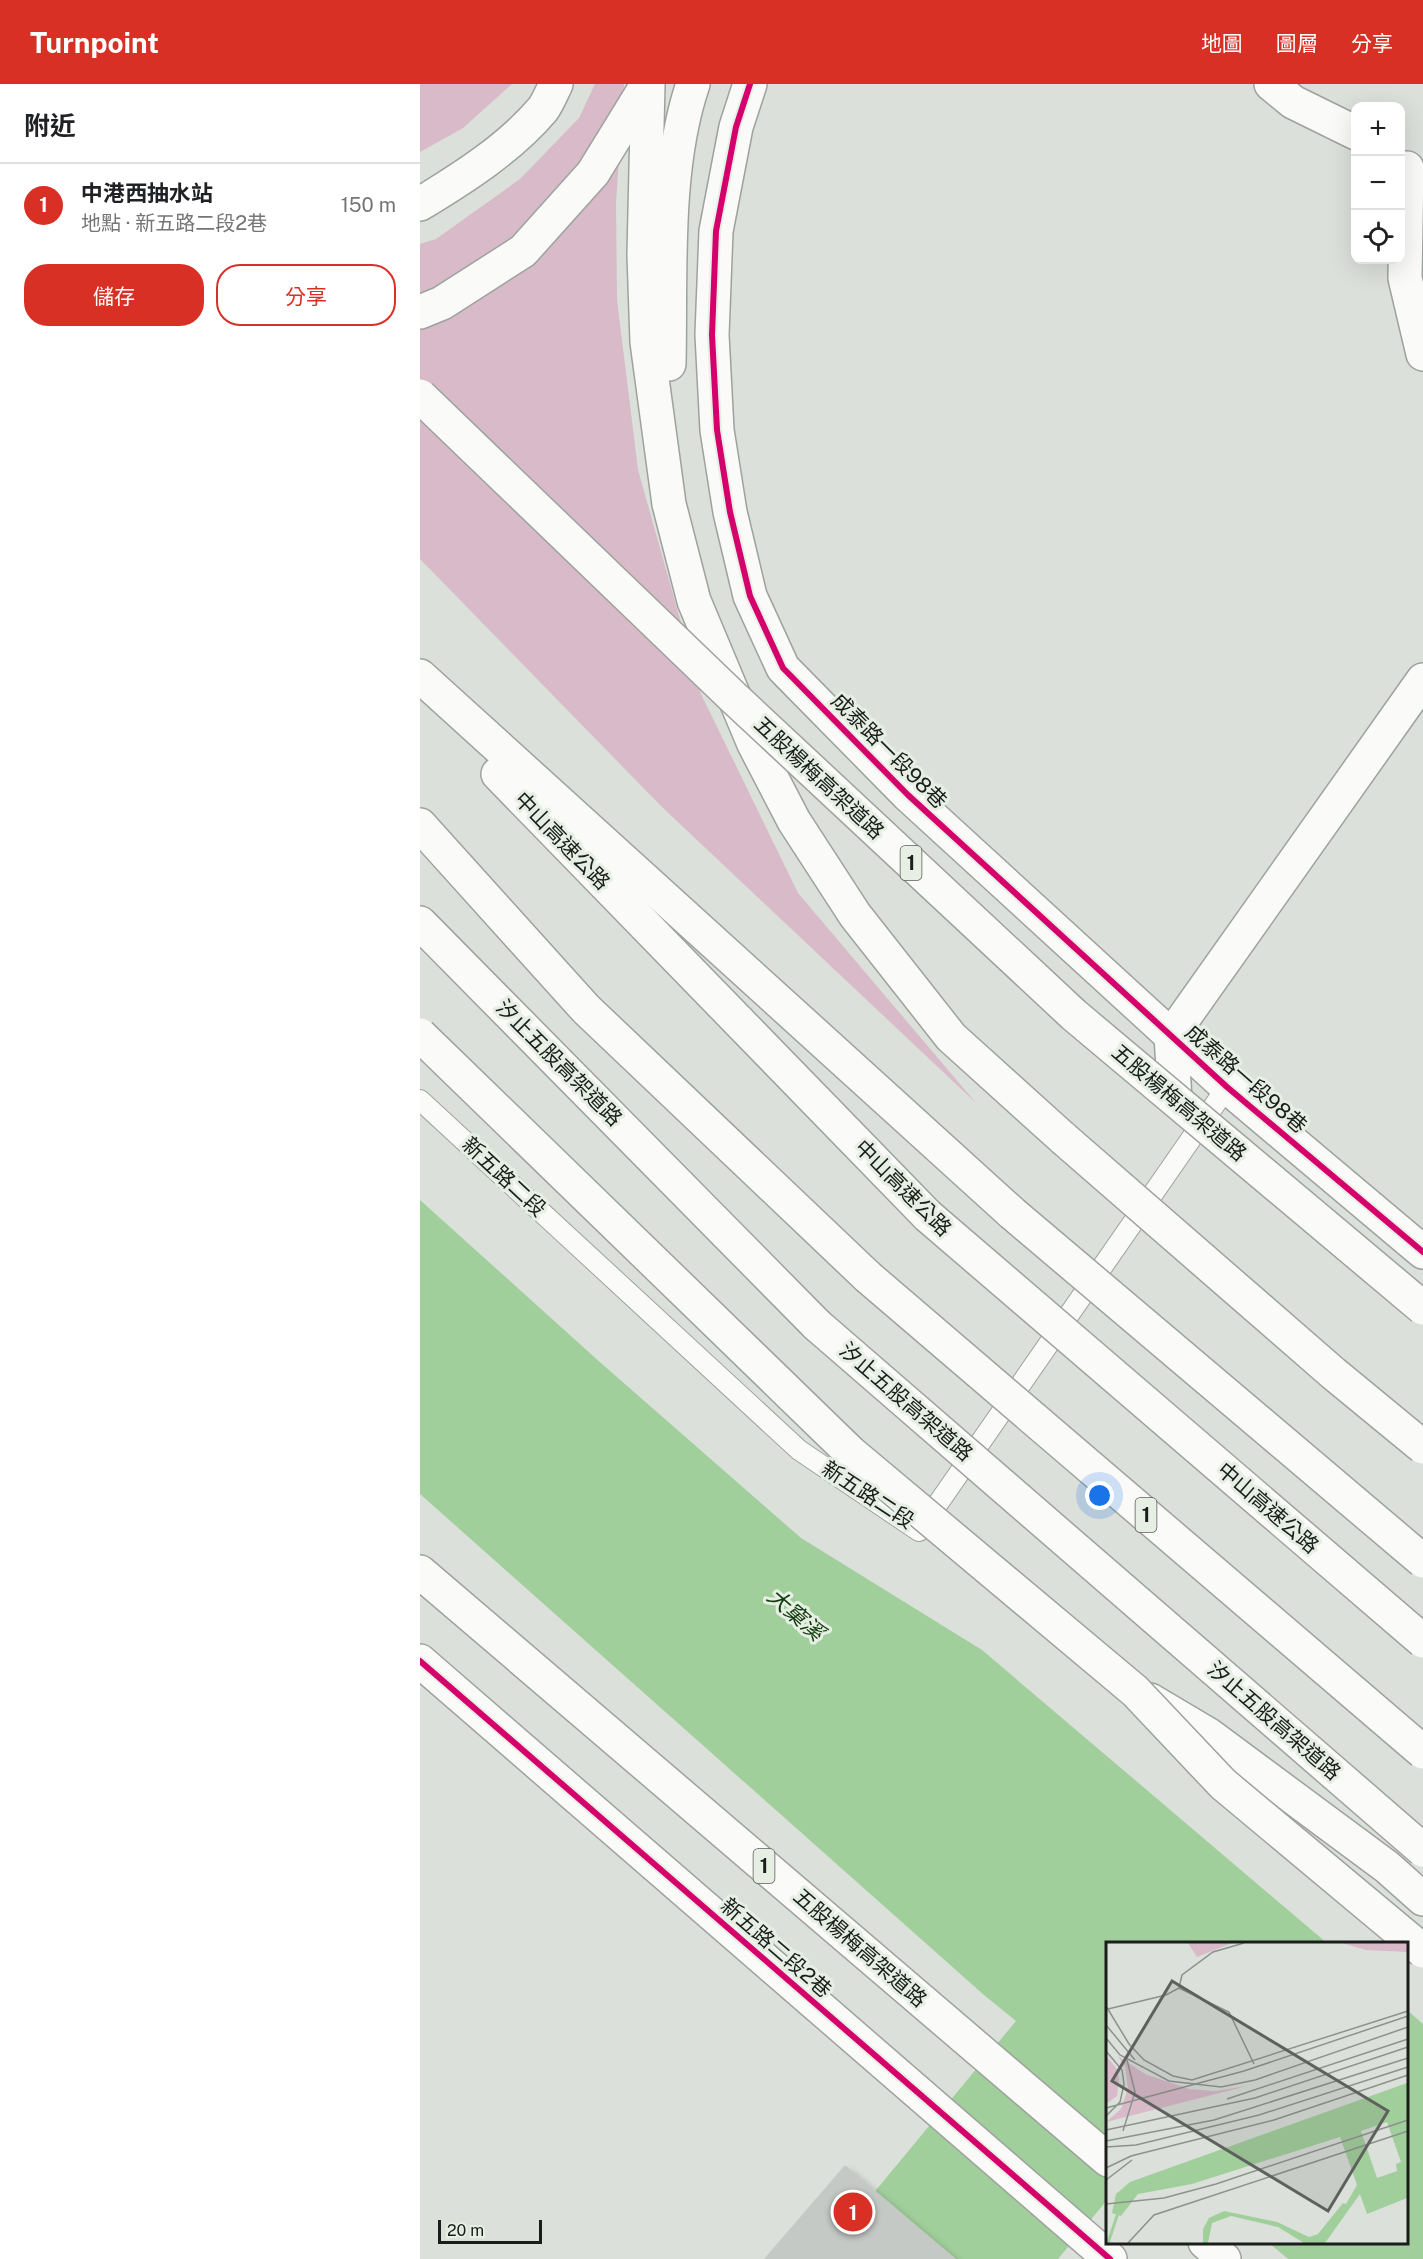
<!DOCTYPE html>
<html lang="zh-TW">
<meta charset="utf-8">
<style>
body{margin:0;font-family:"Public Sans","Noto Sans TC",sans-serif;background:#f6f6f6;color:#202124}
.controls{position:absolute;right:18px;top:18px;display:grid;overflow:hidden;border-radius:12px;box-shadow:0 6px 24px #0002}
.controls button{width:54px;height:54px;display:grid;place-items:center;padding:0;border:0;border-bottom:2px solid #e0e0e0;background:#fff;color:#202124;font:30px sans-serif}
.scale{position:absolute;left:18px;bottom:15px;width:104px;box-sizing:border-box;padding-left:6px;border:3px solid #1a1d1a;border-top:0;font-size:16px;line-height:21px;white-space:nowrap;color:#1a1d1a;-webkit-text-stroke:4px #e7efe5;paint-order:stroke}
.you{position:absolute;left:680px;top:1412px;width:21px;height:21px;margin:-15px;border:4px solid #fff;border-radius:50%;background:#1a73e8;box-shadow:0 0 0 9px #1a73e833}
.badge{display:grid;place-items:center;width:39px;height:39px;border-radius:50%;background:#d93025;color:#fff;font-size:20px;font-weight:700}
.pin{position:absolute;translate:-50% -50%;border:3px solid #fff;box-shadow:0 2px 6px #0006}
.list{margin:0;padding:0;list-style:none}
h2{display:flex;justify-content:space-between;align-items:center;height:78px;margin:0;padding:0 24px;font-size:26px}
h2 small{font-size:20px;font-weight:400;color:#757577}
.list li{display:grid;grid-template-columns:39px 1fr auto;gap:18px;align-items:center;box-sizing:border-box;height:84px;padding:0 24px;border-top:2px solid #e0e0e0}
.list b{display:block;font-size:22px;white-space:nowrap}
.list p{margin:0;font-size:20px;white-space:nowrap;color:#757577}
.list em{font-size:20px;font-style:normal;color:#757577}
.actions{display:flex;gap:12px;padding:18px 24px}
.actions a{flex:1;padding:14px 0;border:2px solid #d93025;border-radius:24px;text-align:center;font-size:21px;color:#d93025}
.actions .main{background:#d93025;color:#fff}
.icon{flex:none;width:33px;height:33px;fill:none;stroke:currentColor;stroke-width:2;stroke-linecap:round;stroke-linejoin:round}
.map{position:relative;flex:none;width:1003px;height:2175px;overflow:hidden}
header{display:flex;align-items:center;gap:36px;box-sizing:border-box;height:84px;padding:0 30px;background:#d93025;color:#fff}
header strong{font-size:28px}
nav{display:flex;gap:33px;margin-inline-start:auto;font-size:21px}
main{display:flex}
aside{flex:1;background:#fff}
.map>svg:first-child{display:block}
</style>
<header>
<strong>Turnpoint</strong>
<nav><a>地圖</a><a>圖層</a><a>分享</a></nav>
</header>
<main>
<aside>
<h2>附近<small></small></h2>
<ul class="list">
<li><span class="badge">1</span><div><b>中港西抽水站</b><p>地點 · 新五路二段2巷</p></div><em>150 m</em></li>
</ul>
<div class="actions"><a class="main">儲存</a><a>分享</a></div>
</aside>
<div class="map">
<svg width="1003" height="2175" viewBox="0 0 1003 2175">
<defs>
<filter id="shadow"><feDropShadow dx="5.5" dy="5.5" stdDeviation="3" flood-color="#0004"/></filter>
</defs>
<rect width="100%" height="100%" fill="#dbe0da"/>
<g fill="#d8bac8">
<polygon points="0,0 92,0 43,44 0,68"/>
<polygon points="175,0 204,0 196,119 197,216 218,386 281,610 378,809 556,1019 242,723 0,475 0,160 16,155 100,95 159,34"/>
</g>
<g fill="#a0cf9b">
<polygon points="0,1116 182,1280 381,1454 562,1566 908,1860 688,1860 688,2115 638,2175 399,2175 596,1937 564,1911 0,1410"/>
<polygon points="987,1926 1003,1940 1003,2175 868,2175 849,2159 986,2158"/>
</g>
<polygon fill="#c5c9c5" filter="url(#shadow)" points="425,2081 536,2175 344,2175"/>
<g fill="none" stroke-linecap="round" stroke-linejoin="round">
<g stroke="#9ea29e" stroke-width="22">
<polyline id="service" points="0,1016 379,1366 499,1447 807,1003"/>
</g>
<g stroke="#9ea29e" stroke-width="36">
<g id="minor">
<polyline points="330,0 316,43 296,147 292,251 297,346 310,428 330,512 363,584 488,711 807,1003 1003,1168"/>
<polyline points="851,0 873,18 936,49"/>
<polyline points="987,84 985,194 1003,270"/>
<polyline points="755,1015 751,952 1003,596"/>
<polyline points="0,1577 690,2175"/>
</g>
</g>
<g stroke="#9ea29e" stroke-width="36">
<g id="motorway">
<polyline points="228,0 224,171 227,258 249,420 274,517 334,660 374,737 435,831 531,953 644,1055"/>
<path d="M0,120C43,94 90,64 123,25C128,18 132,8 136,0"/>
<polyline points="0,228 22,219 103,167 173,89 227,1"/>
<path d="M249,280C251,191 244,85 273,0"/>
<polyline points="0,592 592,1129"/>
<polyline points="78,690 508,1132"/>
<polyline points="0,741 166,925 448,1193"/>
<polyline points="0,839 397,1241"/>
<polyline points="0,1488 688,2076"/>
<polyline points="730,1616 789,1651 967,1783 1003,1815"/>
<polyline points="785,2158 804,2175"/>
</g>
</g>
<use href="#service" stroke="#fafaf9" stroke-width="20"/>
<use href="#minor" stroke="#fafaf9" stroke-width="33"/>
<use href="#motorway" stroke="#fafaf9" stroke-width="33"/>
<g stroke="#9ea29e" stroke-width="36" stroke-linecap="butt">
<g id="motorway-bridge">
<polyline points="0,312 313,613 654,931 1003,1224"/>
<polyline points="0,951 431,1369 715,1607 803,1700 1003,1867"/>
<polyline points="644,1055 913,1289 1003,1363"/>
<polyline points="592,1129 1003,1477"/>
<polyline points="508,1132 1003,1557"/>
<polyline points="448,1193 1003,1668"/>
<polyline points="397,1241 1003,1766"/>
</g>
</g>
<use href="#motorway-bridge" stroke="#fafaf9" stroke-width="33"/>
<g stroke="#e7efe5" stroke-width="10">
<g id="cycleway">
<polyline points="330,0 316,43 296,147 292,251 297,346 310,428 330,512 363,584 488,711 807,1003 1003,1168"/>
<polyline points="0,1577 690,2175"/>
</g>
</g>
<use href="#cycleway" stroke="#d6006c" stroke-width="6"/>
</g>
<g text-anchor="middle" stroke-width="6" stroke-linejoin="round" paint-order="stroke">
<g fill="#e7efe5" stroke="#585c57" stroke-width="1.5">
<rect x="480.5" y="762" width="21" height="34" rx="4.5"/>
<rect x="715.5" y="1414" width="21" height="34" rx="4.5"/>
<rect x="333.5" y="1765" width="21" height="34" rx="4.5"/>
</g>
<g font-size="20" font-weight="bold" fill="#1a1d1a">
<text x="491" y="786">1</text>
<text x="726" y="1438">1</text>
<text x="344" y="1789">1</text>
</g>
<g font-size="21" fill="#1a1d1a" stroke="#e7efe5">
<text transform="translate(469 667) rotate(45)" y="7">成泰路一段98巷</text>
<text transform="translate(399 694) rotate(43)" y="7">五股楊梅高架道路</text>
<text transform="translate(142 757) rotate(46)" y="7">中山高速公路</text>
<text transform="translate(139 979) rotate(45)" y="7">汐止五股高架道路</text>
<text transform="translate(826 995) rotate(41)" y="7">成泰路一段98巷</text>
<text transform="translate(759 1019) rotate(40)" y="7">五股楊梅高架道路</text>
<text transform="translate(84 1093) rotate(43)" y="7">新五路二段</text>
<text transform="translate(483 1104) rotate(45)" y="7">中山高速公路</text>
<text transform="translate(486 1318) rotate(41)" y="7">汐止五股高架道路</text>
<text transform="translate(448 1411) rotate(33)" y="7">新五路二段</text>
<text transform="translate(848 1424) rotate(41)" y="7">中山高速公路</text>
<text transform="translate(854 1637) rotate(41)" y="7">汐止五股高架道路</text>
<text transform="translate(356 1864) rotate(41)" y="7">新五路二段2巷</text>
<text transform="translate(440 1864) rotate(41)" y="7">五股楊梅高架道路</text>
</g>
<g font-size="22" font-style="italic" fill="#113c0c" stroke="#e7efe5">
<text transform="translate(376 1530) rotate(41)" y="8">大窠溪</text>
</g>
</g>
<g transform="translate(686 1858)">
<rect width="302" height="302" fill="#dbe0da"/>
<path d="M82,1H126L91,15ZM236,1H301V10L260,8ZM0,114L11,127L13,137L11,154L0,162ZM12,114L39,132L83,147L109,149L141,144L0,180L15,167L22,146L19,125Z" fill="#d8bac8"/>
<path d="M301,141V256L261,272L254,252L219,301H198L172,285L125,274L106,281L102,301H97V287L103,276L118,269L171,280L203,295L212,292L237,261L240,262L251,243L234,195L86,242L32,252L15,274L6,271L10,252L24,240ZM281,180L295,220L290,222L291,229L271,236L255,189Z" fill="#a0cf9b" fill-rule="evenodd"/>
<path fill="none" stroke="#a0cf9b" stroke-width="3" d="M2,301L13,268"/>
<path fill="none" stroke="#8e928d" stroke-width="1.5" d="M73,46L123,70L148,122M0,64L23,102L38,118L67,134L86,138L302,69M2,67L60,53L73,46L76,33L107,10L138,1M0,83L29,118M0,96L14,113L63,139L115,145L149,138L302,85M0,109L16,128L18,142L14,160L0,174M121,157L302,97M0,166L138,129L302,74M0,188L149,156L302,105M17,189L29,150L21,118M0,199L108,178L302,116M0,205L30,203L153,173L302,125M0,226L25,214L168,178L302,133M0,238L26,218M0,262L58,256L110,242L302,178M22,301L48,273L302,189"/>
<path fill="#5e615d" fill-opacity="0.15" stroke="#5e615d" stroke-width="3" d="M66,39L282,169L222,269L6,139Z"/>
<rect width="302" height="302" fill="none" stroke="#1a1d1a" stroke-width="3"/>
</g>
</svg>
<div class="controls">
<button>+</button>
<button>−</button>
<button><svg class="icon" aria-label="locate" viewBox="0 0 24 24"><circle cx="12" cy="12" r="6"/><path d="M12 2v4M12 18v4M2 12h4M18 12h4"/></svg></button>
</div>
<div class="scale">20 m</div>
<div class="you"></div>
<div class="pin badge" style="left:433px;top:2128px">1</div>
</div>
</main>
